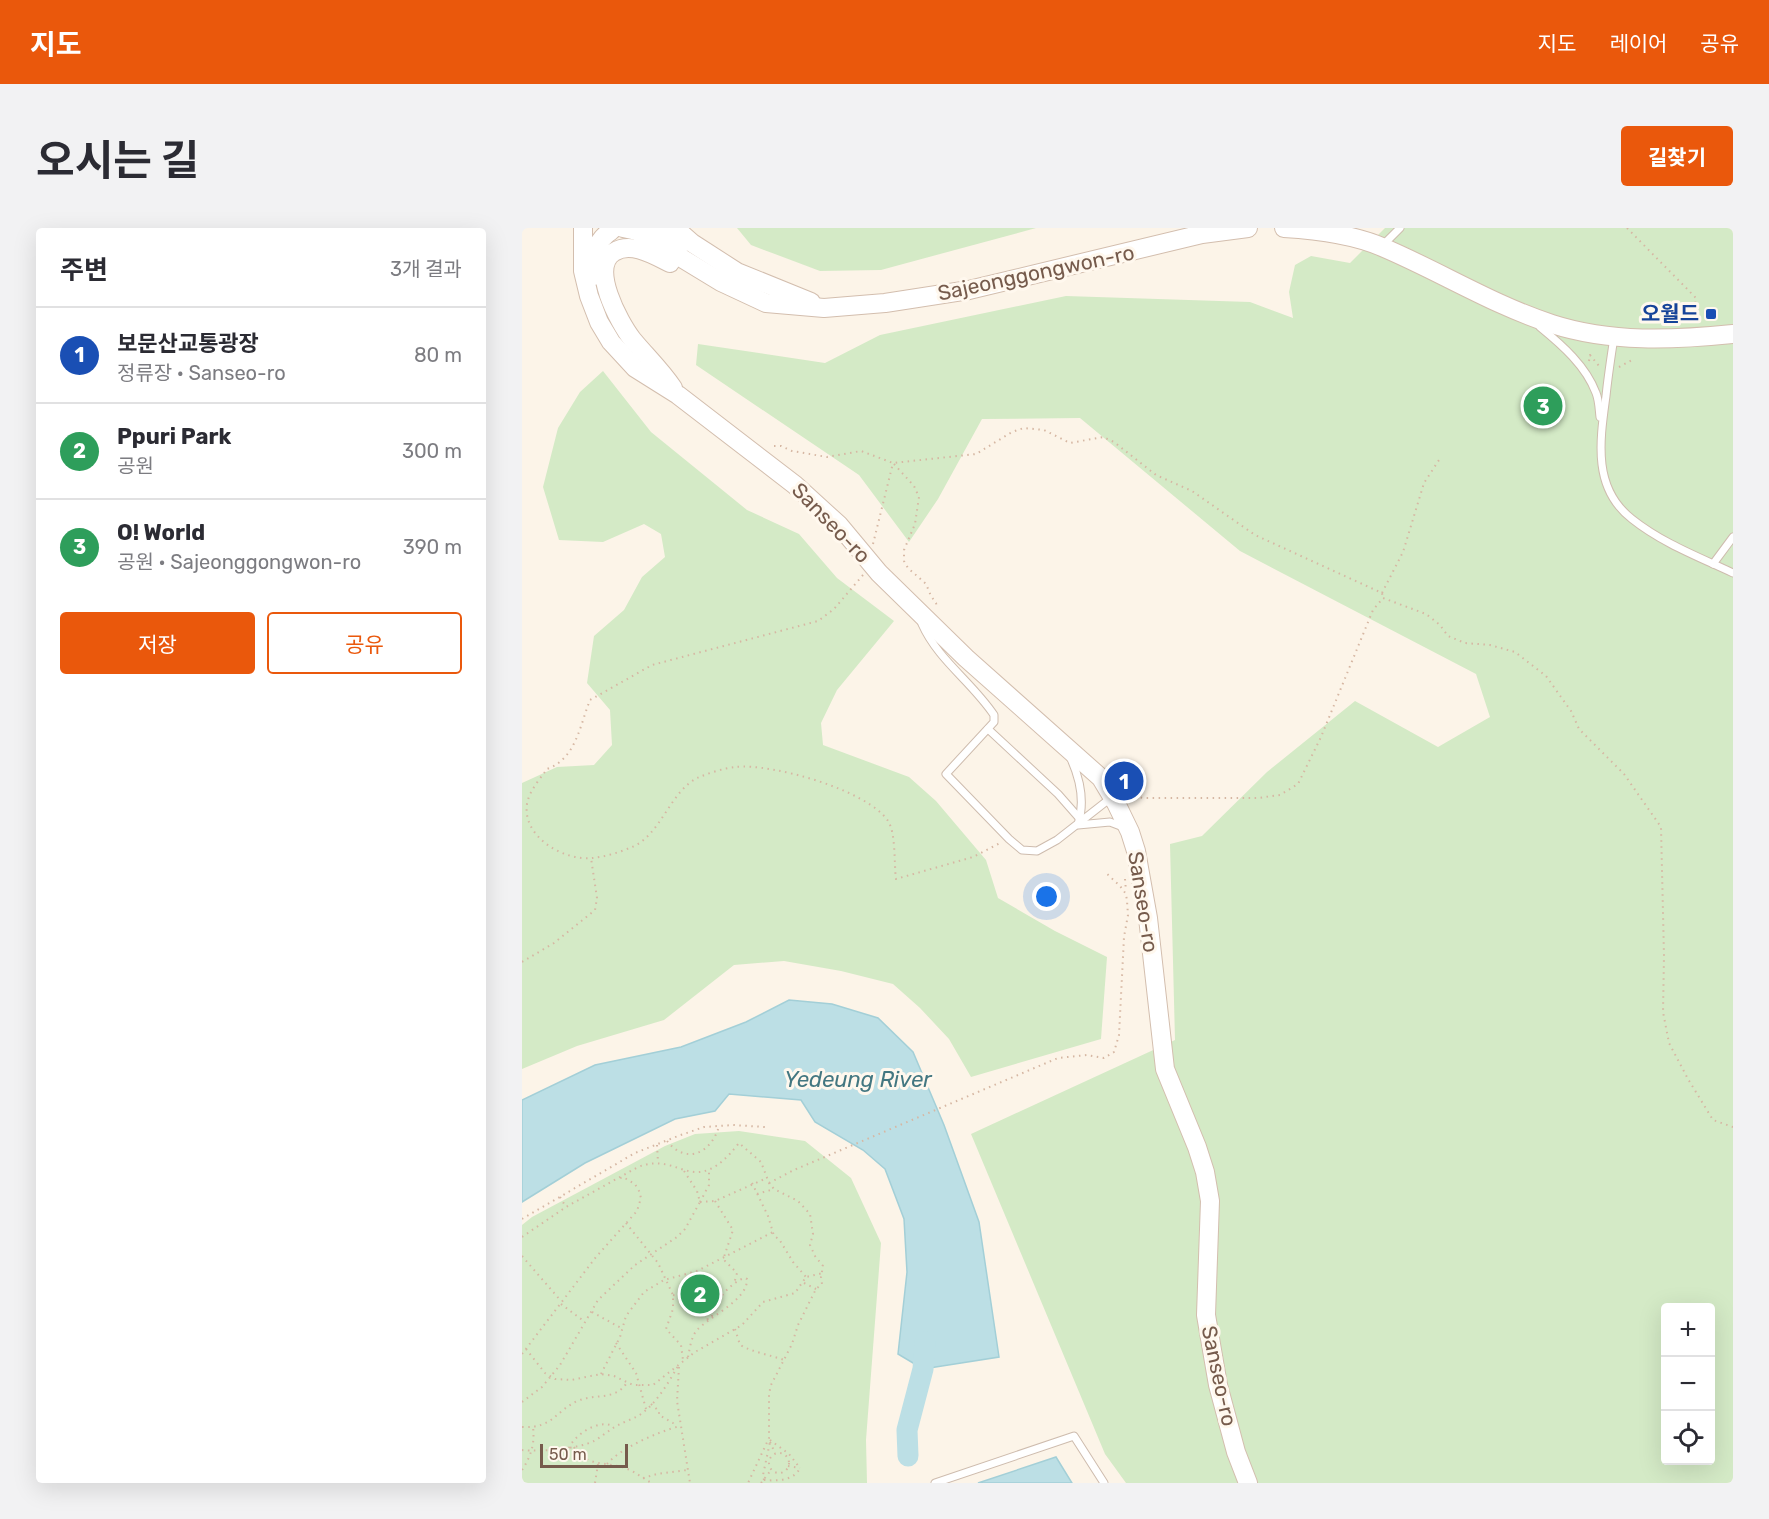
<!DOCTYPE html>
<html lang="ko">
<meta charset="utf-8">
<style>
body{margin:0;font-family:Rubik,"Noto Sans KR",sans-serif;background:#f2f2f3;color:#2b2b33}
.controls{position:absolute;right:18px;bottom:18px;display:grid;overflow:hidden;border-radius:6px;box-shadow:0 6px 24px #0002}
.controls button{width:54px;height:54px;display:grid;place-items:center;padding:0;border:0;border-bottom:2px solid #e1e1e2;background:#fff;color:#2b2b33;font:30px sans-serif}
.scale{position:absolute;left:18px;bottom:15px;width:88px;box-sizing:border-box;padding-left:6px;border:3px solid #765b4c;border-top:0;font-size:16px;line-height:21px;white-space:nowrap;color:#765b4c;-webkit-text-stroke:4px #fff8ee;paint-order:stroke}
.you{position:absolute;left:525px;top:669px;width:21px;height:21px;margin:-15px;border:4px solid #fff;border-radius:50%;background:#1a73e8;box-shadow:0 0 0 9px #1a73e833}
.badge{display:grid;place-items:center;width:39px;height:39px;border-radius:50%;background:#ea580c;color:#fff;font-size:20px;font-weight:700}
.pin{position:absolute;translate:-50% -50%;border:3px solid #fff;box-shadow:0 2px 6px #0006}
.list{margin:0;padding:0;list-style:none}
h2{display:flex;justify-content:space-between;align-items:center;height:78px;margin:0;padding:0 24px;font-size:26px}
h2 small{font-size:20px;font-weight:400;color:#7c7c81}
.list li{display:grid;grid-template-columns:39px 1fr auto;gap:18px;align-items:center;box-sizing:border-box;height:96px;padding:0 24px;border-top:2px solid #e1e1e2}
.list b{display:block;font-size:22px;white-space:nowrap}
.list p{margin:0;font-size:20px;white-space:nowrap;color:#7c7c81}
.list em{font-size:20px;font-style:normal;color:#7c7c81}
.actions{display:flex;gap:12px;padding:18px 24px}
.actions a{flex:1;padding:14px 0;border:2px solid #ea580c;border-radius:6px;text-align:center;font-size:21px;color:#ea580c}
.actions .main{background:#ea580c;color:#fff}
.icon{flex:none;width:33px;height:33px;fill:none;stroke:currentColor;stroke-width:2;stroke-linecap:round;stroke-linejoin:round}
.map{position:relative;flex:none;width:1211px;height:1255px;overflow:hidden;border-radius:6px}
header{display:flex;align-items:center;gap:36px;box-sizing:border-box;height:84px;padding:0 30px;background:#ea580c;color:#fff}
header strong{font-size:28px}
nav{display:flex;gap:33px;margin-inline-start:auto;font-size:21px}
.intro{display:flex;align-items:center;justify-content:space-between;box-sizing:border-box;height:144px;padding:0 36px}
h1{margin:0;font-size:42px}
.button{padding:15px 27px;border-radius:6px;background:#ea580c;color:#fff;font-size:21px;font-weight:700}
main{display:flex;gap:36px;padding:0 36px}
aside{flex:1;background:#fff;border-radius:6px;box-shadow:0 6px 24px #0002}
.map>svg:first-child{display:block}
</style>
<header>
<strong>지도</strong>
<nav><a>지도</a><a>레이어</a><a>공유</a></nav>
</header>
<div class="intro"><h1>오시는 길</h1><a class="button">길찾기</a></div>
<main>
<aside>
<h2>주변<small>3개 결과</small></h2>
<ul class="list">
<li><span class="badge" style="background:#1a4fb4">1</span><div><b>보문산교통광장</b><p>정류장 · Sanseo-ro</p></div><em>80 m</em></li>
<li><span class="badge" style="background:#2e9e5b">2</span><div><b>Ppuri Park</b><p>공원</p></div><em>300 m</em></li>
<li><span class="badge" style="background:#2e9e5b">3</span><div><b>O! World</b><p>공원 · Sajeonggongwon-ro</p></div><em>390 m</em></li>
</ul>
<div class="actions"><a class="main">저장</a><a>공유</a></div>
</aside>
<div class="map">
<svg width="1211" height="1255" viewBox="0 0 1211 1255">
<rect width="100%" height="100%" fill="#fcf4e8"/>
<g fill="#d4eac6" fill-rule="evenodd">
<polygon points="215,0 514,0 359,42 298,43 229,17"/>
<path d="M863,0H1211V1255H604L583,1226L449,906L653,812L648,616L680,608L745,544L833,473L916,519L968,489L954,446L718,323L558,190L460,191L416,271L387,314L337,247L174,137L176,116L303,135L358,107L544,68L728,74L771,90L767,64L773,37L789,28L828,35ZM1144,1080H1188V1232H1144Z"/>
<polygon points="81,143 129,204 225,282 277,306 315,350 372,393 315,462 299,495 301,517 387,549 414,573 464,632 476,670 533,703 585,729 579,811 449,849 427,811 398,780 371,756 319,743 262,733 212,737 142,792 55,818 0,841 0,555 35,539 72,537 90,517 88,482 65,455 72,408 102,382 120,349 143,329 139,306 122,296 81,314 37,312 21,259 36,200 58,164"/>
<polygon points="217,903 283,913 329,950 359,1015 344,1212 345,1255 0,1255 0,997 10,989 143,918 173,906"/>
</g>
<g fill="#bcdfe5" stroke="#a3cfd7" stroke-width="1.5">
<polygon points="267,772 310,776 356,790 391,824 422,897 457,994 477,1129 401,1141 376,1126 385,1044 382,991 363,941 341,922 293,894 279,872 207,866 193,883 153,891 63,935 0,974 0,872 73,837 159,819 224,794"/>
<polygon points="534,1229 550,1255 456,1255"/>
</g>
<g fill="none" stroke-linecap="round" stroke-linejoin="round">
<polyline stroke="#bcdfe5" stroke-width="21" points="386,1228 385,1202 401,1141 403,1114"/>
<g stroke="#cebcae" stroke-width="9">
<g id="lane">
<polyline points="861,17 878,0"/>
<path d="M1018,99C1040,117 1064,138 1074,165C1077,172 1077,181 1078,189"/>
<path d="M1092,109C1089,129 1086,148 1084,168C1078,212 1070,260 1110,291C1140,315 1177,329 1211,345"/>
<polyline points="1191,336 1211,309"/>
<path d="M400,396C416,432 450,454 472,487V494L424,546L487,611L500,622L515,623L535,612L590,569"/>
<polyline points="466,501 536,566 558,591"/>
<path d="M549,531C559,553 563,574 556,597L588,594L601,599"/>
<polyline points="413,1255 552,1208 582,1255"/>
</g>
</g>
<g stroke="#d3beae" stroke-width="20">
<g id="secondary">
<polyline points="61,0 61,43 67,68 77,94 89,114 113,140 156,167 273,257 317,297 357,345 444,430 579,550 594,575 608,604 614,623 626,690 643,841 675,919 683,944 688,973 684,1087 696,1157 714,1224 726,1255"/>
<polyline points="101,0 115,3 199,54 244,75 302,80 363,75 447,62 680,6 726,0"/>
<polyline points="135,0 158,17"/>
<polyline points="153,0 170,15 215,44 289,74"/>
<path d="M762,0C795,2 830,6 860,19C917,43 971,77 1030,96C1089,115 1151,112 1211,106"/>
<path d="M148,35C132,27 109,13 92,24C67,39 97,94 110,111C124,128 139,142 151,160"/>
<path d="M72,48C72,30 72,13 89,3"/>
</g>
</g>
<g stroke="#d6b7a3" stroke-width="2" stroke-dasharray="1.5 4.5" stroke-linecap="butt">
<polyline points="1105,0 1174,70 1173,78 1123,79"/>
<polyline points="1067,133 1068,127 1077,138"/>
<polyline points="1097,139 1110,132"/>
<polyline points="252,218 259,218 270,223 305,229 339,223 371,235 454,226 490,204 502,200 522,202 548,215 581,209 592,214 634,247 670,263 733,307 860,365 861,370"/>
<polyline points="372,236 392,258 397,269 393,296 382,322 382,333 386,340 404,356 409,368 414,375 415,380"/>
<polyline points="351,316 371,235"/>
<path d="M341,347L312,381L296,393L130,437L68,472C58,497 54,531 25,541C18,551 7,563 5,576C0,609 42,633 70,630C83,629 98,624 110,619C138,608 148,564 175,550C187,545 202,540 214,539C249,535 346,562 366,593C374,605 372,636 374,651L451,629L478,615"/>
<polyline points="860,365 881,324 902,255 917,232 921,231"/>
<polyline points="604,561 610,568 622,570 736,570 758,567 776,556 799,509 851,382 861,370 904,386 918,397 926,408 943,415 968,417 993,424 1024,448 1049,483 1057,501 1102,546 1139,599 1142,728 1141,784 1147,815 1166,851 1191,892 1211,899"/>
<polyline points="603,651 604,663"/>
<polyline points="0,734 32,715 73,682 75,670 69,630"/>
<path d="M145,913C165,938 190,924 197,898"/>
<polyline points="135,917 136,934"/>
<polyline points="230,955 246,988 252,1008 257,1011 271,1034 284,1049"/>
<polyline points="247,955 272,942 536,830 565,827 582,830 592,824 597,807 602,709 606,687 605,673 604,666 598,658 583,644"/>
<polyline points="235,966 252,961"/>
<polyline points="38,969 44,979"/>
<polyline points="193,973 211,1002 202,1029 203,1033 215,1045 212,1056"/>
<polyline points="178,974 193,973 245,950"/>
<polyline points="178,974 187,957 187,941"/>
<polyline points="0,991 113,925 156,908 182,899 211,897 243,899"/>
<polyline points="104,995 136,1035 151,1067 151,1081 144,1101 159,1117 161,1132"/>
<path d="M0,1009L44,979L116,939C159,922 171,974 217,915L239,934L247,955L252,961L276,973L288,986L291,1006L288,1017L293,1028L301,1038L299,1049L300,1056L294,1061L276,1097L270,1116L249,1157L247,1166V1210L226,1255"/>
<polyline points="0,1028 39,1073"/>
<polyline points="282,1055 294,1061"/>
<polyline points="151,1067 174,1069 187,1074 188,1077 185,1088 186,1093"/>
<polyline points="39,1076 63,1094"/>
<polyline points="70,1084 99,1100"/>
<path d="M213,1101C215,1106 216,1112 218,1116C222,1122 252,1128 262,1132"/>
<polyline points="94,1115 114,1145 124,1181"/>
<polyline points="4,1121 23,1145 33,1151 49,1152 79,1146 92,1148 111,1157 131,1157 173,1124 220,1097 241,1074 273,1065 284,1049 301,1045"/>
<polyline points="0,1126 74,1029 115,983 119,970 117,963 113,956 101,949 96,951"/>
<path d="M166,1129C168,1120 169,1109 175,1102C188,1088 226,1072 225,1051L223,1050C210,1053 189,1076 190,1090"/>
<polyline points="157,1139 155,1173 168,1255"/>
<polyline points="79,1146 98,1109 104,1088 122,1064 142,1052 175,1043 251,1004"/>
<polyline points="0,1174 20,1159 38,1137 76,1072 113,1037 155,1009 163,1001 178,974 175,963 162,943"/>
<polyline points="129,1176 137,1183 137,1187 151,1195 153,1200"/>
<path d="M0,1199C32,1201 34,1181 58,1172C74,1166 93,1172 104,1156"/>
<polyline points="248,1212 267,1226 278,1240"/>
<polyline points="248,1214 253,1225"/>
<path d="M52,1219C63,1238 82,1234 100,1239C111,1242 120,1250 130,1255"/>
<path d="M47,1220C53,1206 77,1191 91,1198"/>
<path d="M0,1222C18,1224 56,1221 72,1213C79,1209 85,1204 91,1200C99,1195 108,1192 116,1188C134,1177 146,1155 156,1138"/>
<circle cx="257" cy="1235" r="10"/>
<path d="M85,1236C100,1219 136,1204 158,1198"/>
<polyline points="266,1238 278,1240"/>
<path d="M0,1242C9,1228 13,1216 11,1199"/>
<polyline points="121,1250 135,1246 165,1242"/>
<path d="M242,1252C254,1253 272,1253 278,1240"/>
<polyline points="242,1252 241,1247 248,1214"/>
<polyline points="73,1255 76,1236"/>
<polyline points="239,1255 249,1242"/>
</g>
<use href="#lane" stroke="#fff" stroke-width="7"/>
<use href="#secondary" stroke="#fff" stroke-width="18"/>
</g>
<rect fill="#1a4fb4" stroke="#fff8ee" stroke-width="2" x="1183" y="80" width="12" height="12" rx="3"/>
<g text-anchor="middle" stroke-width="6" stroke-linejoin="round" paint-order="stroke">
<g font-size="21" fill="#765b4c" stroke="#fff8ee">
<text transform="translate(514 45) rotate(-12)" y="7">Sajeonggongwon-ro</text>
<text transform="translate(309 295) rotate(46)" y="7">Sanseo-ro</text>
<text transform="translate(621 674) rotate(81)" y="7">Sanseo-ro</text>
<text transform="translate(697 1148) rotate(78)" y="7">Sanseo-ro</text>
</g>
<g font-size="21" font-weight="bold" fill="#164399" stroke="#fff8ee" text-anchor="end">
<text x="1177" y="93">오월드</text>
</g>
<g font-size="22" font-style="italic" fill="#437781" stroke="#fff8ee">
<text x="336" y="859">Yedeung River</text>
</g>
</g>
</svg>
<div class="controls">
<button>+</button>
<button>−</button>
<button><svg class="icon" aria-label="locate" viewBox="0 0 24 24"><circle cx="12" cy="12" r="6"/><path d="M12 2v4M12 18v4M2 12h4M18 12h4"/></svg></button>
</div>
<div class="scale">50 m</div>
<div class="you"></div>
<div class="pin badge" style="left:602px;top:553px;background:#1a4fb4">1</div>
<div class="pin badge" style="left:178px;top:1066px;background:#2e9e5b">2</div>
<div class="pin badge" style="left:1021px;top:178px;background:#2e9e5b">3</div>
</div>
</main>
